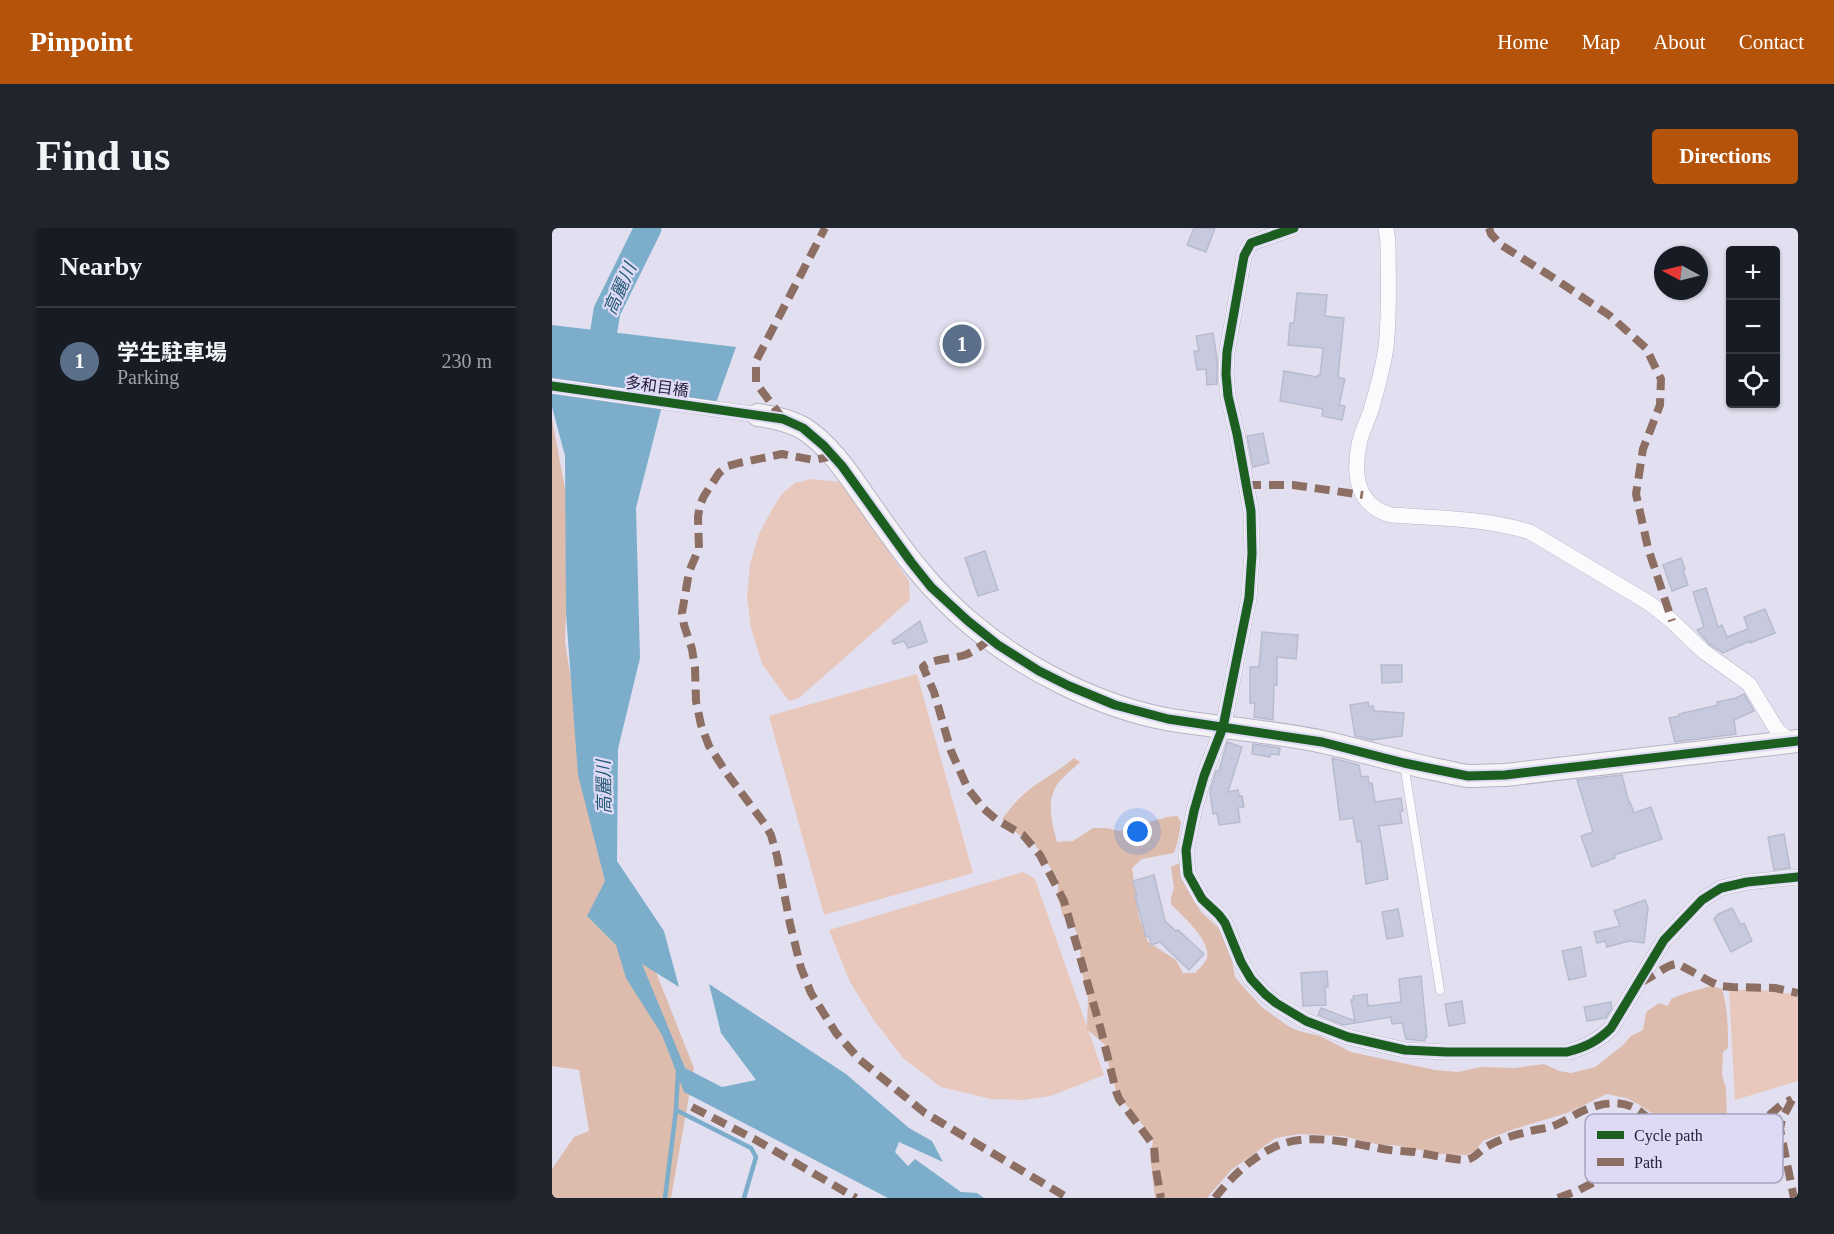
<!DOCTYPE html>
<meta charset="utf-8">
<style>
body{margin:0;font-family:"Times New Roman","Noto Sans JP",serif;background:#20242c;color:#f1f3f6}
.controls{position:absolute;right:18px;top:18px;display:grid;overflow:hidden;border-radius:6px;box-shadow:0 2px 4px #0004}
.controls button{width:54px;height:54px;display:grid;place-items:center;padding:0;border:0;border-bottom:2px solid #363941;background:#171b24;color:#f1f3f6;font:30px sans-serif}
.compass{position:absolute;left:1102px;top:18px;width:54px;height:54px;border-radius:50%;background:#171b24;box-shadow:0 2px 4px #0004;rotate:277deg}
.you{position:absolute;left:586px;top:604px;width:21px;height:21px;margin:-15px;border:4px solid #fff;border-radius:50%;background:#1a73e8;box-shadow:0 0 0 9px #1a73e833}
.badge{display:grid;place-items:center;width:39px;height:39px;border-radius:50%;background:#b45309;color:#fff;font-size:20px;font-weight:700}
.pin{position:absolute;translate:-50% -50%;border:3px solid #fff;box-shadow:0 2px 6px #0006}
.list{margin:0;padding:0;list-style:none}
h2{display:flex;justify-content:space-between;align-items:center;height:78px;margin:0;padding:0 24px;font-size:26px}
h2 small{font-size:20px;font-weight:400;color:#9ea1a6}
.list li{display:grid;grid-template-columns:39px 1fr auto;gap:18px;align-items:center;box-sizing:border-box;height:108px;padding:0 24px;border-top:2px solid #363941}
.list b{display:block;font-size:22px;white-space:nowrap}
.list p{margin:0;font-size:20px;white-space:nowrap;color:#9ea1a6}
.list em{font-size:20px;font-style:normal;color:#9ea1a6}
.icon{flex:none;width:33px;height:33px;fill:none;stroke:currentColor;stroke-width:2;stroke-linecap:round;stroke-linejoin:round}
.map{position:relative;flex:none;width:1246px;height:970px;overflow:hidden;border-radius:6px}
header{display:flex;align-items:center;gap:36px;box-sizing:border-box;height:84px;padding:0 30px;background:#b45309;color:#fff}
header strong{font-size:28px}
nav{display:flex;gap:33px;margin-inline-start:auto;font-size:21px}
.intro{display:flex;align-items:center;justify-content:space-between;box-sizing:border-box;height:144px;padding:0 36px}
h1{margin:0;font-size:42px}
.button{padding:15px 27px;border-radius:6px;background:#b45309;color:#fff;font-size:21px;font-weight:700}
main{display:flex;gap:36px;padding:0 36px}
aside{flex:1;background:#171b24;border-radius:6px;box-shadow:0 2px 4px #0004}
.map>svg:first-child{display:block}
</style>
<header>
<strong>Pinpoint</strong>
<nav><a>Home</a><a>Map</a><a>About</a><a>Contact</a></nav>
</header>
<div class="intro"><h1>Find us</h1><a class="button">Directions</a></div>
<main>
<aside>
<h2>Nearby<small></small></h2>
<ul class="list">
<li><span class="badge" style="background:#5c6f8a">1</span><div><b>学生駐車場</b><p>Parking</p></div><em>230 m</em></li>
</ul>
</aside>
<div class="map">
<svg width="1246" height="970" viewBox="0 0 1246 970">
<rect width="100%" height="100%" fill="#e2e0f0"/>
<g fill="#e8c8bd">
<polygon points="259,251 289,254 357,353 358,372 247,470 237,473 210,436 199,400 195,370 198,336 207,306 219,283 230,266 243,255"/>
<polygon points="365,446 421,645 272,687 217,488"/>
<polygon points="471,644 483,651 552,847 499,868 472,872 439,871 389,859 351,830 321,791 298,754 277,702"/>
<polygon points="1177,762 1209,762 1246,767 1246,853 1183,872"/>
</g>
<g fill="#debcad">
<polygon points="0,191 17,282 13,414 34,546 94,719 142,840 119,970 0,970 0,941 22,909 37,903 27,842 0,838"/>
<path d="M522,530L528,534C521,541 513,547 507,554C493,572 500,594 505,614L521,613L541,600H554L567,603L615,589L625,588L629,594L626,612L622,625L590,631L580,640L587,689L596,714L624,732L631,745H643C647,741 653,735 655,730C659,712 630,688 619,676V670L622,659L619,639L627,635L629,650L640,670L650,685L668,701L680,733L683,749L694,762L711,780L736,798L747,803L768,808L799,824L883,842L906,844L929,839L963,840L992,836L1007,843L1019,845L1043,839L1070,818L1079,808L1091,802L1094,784L1107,775L1116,778L1119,771L1131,766L1159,758L1170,761C1176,781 1176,800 1176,820L1171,824L1170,847L1174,860L1175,893C1160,899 1148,902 1132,899L1126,906L1115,901L1107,890L1086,876L1074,870L1055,866L1015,885L962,901L931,913L923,923L915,927L890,926L841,917H828L791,908L748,906L724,910L679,942L655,970H603L598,927L601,914L595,902L565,866L557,839L553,817L535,801C535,789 536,779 536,767C536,760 531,752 530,744C527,723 531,701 511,688L506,670V651L482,615L466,606L450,591C457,582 464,573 472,566C488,552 506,544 522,530Z"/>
</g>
<polygon fill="#7caecc" points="0,97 184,119 164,175 111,174 84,280 88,430 66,521 65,633 112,703 127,759 90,736 133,840 170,859 204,852 169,805 157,756 294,846 357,900 380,913 391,934 347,914 343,924 356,938 363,931 409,964 425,965 432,970 336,970 132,864 110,807 74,750 64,717 35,688 53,653 26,547 14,385 13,228 0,179"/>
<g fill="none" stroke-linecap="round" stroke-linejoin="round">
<g stroke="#7caecc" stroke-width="4.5">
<polyline points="124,882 199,920 204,929 192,970"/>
<polyline points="113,970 124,882 126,844"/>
</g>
<polyline stroke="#7caecc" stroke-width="27" points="46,139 55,83 96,0"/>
</g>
<g fill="#c7cade" stroke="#b8bbce" stroke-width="1.5">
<polygon points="642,0 663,0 654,24 635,17"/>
<polygon points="745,65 775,67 773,88 792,90 786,149 793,151 787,177 793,178 790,192 770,188 771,181 728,173 732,143 765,149 766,147 768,147 771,120 736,117 738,95 742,95"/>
<polygon points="661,105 665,131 665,156 655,157 654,141 645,142 642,123 647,123 644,108"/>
<polygon points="711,205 717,235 701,239 695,208"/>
<polygon points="433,323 446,362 426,368 413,330"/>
<polygon points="1129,330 1133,341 1131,342 1136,357 1120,363 1111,337"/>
<polygon points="1154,360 1166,399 1170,397 1175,409 1196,401 1192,389 1213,381 1223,405 1198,415 1198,413 1171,425 1157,416 1145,402 1152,399 1141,364"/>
<polygon points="368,393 375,414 356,420 352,413 342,416 340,413"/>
<polygon points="710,404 746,407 744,431 725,429 725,457 722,457 721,492 702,489 703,475 698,475 698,439 707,439"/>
<polygon points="829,437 850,437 850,454 830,455"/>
<polygon points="1192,466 1202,483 1182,492 1184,506 1123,514 1117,490 1127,488 1127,486 1166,477 1165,474 1184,470"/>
<polygon points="816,474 817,479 821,478 822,483 852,485 850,508 820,512 803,508 798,477"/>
<polygon points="675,514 690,519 676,564 686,562 687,568 690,568 692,579 686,580 688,594 667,597 665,585 661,586 658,563 664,543 667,543"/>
<polygon points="701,516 728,520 727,527 719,526 718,529 700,526"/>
<polygon points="780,530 807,537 809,549 816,548 817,556 820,555 823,574 849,570 851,583 848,584 850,595 827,598 836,651 814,656 809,613 805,614 801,590 788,592"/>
<polygon points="1070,547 1077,575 1078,574 1082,585 1099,579 1110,611 1062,627 1063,630 1040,639 1029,608 1041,604 1025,552"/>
<polygon points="1232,606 1238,640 1222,642 1216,609"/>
<polygon points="602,647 613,693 624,703 626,702 652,726 637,742 608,714 599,717 597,708 594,709 583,668 585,668 581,653"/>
<polygon points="1093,672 1096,680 1092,715 1077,713 1055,719 1053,713 1045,715 1042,704 1068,698 1062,683"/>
<polygon points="1180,680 1189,697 1192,695 1200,713 1179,724 1162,691 1166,686"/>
<polygon points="846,681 851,708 835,711 830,684"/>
<polygon points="1029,719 1034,748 1017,752 1010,723"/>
<polygon points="775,743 776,759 773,759 774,777 751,778 749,745"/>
<polygon points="869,748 875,809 873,809 873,813 854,811 850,795 840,796 839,789 791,797 766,787 769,780 803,793 799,772 802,772 801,768 815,766 816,778 849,774 847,751"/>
<polygon points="910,773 913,795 897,798 893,776"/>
<polygon points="1059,774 1060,780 1054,790 1035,793 1032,779"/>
</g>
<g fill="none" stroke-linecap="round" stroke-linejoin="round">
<g stroke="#b7b3c7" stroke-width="9">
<polyline id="lane" points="852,536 888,762"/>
</g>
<g stroke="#b7b3c7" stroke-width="16">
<g id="street">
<path d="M742,0L699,15L692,28L675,124L674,146L676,168L685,206L699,283L700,326L697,370L671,499L652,548L642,583L634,622L636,646L650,671L667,687L673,695L689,734L699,751L713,766L724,775L754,793L796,809L853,822L895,824H1015C1034,819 1046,813 1059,800L1112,712L1150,672L1169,660L1195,654L1246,649"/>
<path d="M834,0L836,14C836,49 838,85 834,119C831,140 825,162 819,182C815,194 809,205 807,217C801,247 805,278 839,287C886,290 933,290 978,304L1097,375L1120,393L1151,423L1197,456L1225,502L1242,516"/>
<polyline points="0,158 206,187"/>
</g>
</g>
<g stroke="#b7b3c7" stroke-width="24">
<path id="secondary" d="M206,187C221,189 235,192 249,199C279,216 303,256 323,284C351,324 379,362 417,394C472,441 547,479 619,492C669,500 721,503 771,514C808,522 844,533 881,541C893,543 905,547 917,548C929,548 941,547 953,547L1246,513"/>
</g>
<use href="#lane" stroke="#fbfafd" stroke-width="8"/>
<use href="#street" stroke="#fbfafd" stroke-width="15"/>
<use href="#secondary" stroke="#f6f3f7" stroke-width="22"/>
<g stroke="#8d6e63" stroke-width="8" stroke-dasharray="15 8" stroke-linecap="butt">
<polyline points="937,0 939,6 949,17 997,47 1057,87 1094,120 1109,151 1108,177 1091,221 1084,266 1096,320 1120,393"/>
<polyline points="231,191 204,155 204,133 273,0"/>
<polyline points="281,228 262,232 230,226 187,235 176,238 167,245 152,268 148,277 146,289 147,320 137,344 130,385 132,397 140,421 143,440 144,473 149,497 157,518 176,547 212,595 219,607 225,628 238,696 249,740 259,765 284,805 308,832 373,885 516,970"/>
<polyline points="694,257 741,257 811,267"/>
<path d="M438,411C430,417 423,423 413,427C401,431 378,431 371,439L382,464L399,523L416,561L432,581L445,592L471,607L488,627L512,673L549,802L564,863L567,871L602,918L604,942L609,970"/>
<path d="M1089,754C1100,750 1116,735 1126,736L1159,754L1168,758L1180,759L1223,760L1246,765"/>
<polyline points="1240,872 1230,891 1228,901 1242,970"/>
<polyline points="140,879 204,912 304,970"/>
<path d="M663,970C683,944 714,915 748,912C776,909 804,916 831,921C841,923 852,923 863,924C880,927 896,931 913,932C925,930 926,923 936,918C948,911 965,906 979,903C985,901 992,901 998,899C1011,895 1022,886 1035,881C1084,862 1104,892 1118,934"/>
<polyline points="1006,970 1027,962 1064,943 1151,927 1201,901 1229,877 1240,871"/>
</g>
<g stroke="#dedaf6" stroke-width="13">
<g id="cycleway">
<path d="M742,0L699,15L692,28L675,124L674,146L676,168L685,206L699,283L700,326L697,370L671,499L652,548L642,583L634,622L636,646L650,671L667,687L673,695L689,734L699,751L713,766L724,775L754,793L796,809L853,822L895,824H1015C1034,819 1046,813 1059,800L1112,712L1150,672L1169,660L1195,654L1246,649"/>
<polyline points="0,158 231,191 251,200 272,218 290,238 359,334 379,359 416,393 446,417 487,443 517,458 563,477 616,491 770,514 852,535 916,548 953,547 1246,513"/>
</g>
</g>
<use href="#cycleway" stroke="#1b5e20" stroke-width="9"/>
</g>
<g text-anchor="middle" stroke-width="4.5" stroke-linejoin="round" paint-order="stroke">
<g font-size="16" fill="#26203b" stroke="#dedaf6">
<text transform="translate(105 158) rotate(8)" y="6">多和目橋</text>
</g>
<g font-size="18" font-style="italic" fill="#235a75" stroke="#dedaf6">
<text transform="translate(68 61) rotate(-66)" y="6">高麗川</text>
<text transform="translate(52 559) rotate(-91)" y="6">高麗川</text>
</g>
</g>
<rect x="1033" y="886" width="198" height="69" rx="9" fill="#dedaf6" stroke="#a7a2be" stroke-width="1.5"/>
<rect x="1045" y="903" width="27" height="8" fill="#1b5e20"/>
<rect x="1045" y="930" width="27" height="8" fill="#8d6e63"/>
<g font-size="16" fill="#26203b">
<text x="1082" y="913">Cycle path</text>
<text x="1082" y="940">Path</text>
</g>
</svg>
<div class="controls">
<button>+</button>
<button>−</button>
<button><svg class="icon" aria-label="locate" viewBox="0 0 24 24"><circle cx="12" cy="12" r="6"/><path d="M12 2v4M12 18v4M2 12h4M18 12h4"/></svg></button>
</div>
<svg class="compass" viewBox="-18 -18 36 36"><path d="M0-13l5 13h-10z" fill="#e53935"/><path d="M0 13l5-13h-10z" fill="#9ea1a6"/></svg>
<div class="you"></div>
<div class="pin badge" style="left:410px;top:116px;background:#5c6f8a">1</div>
</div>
</main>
